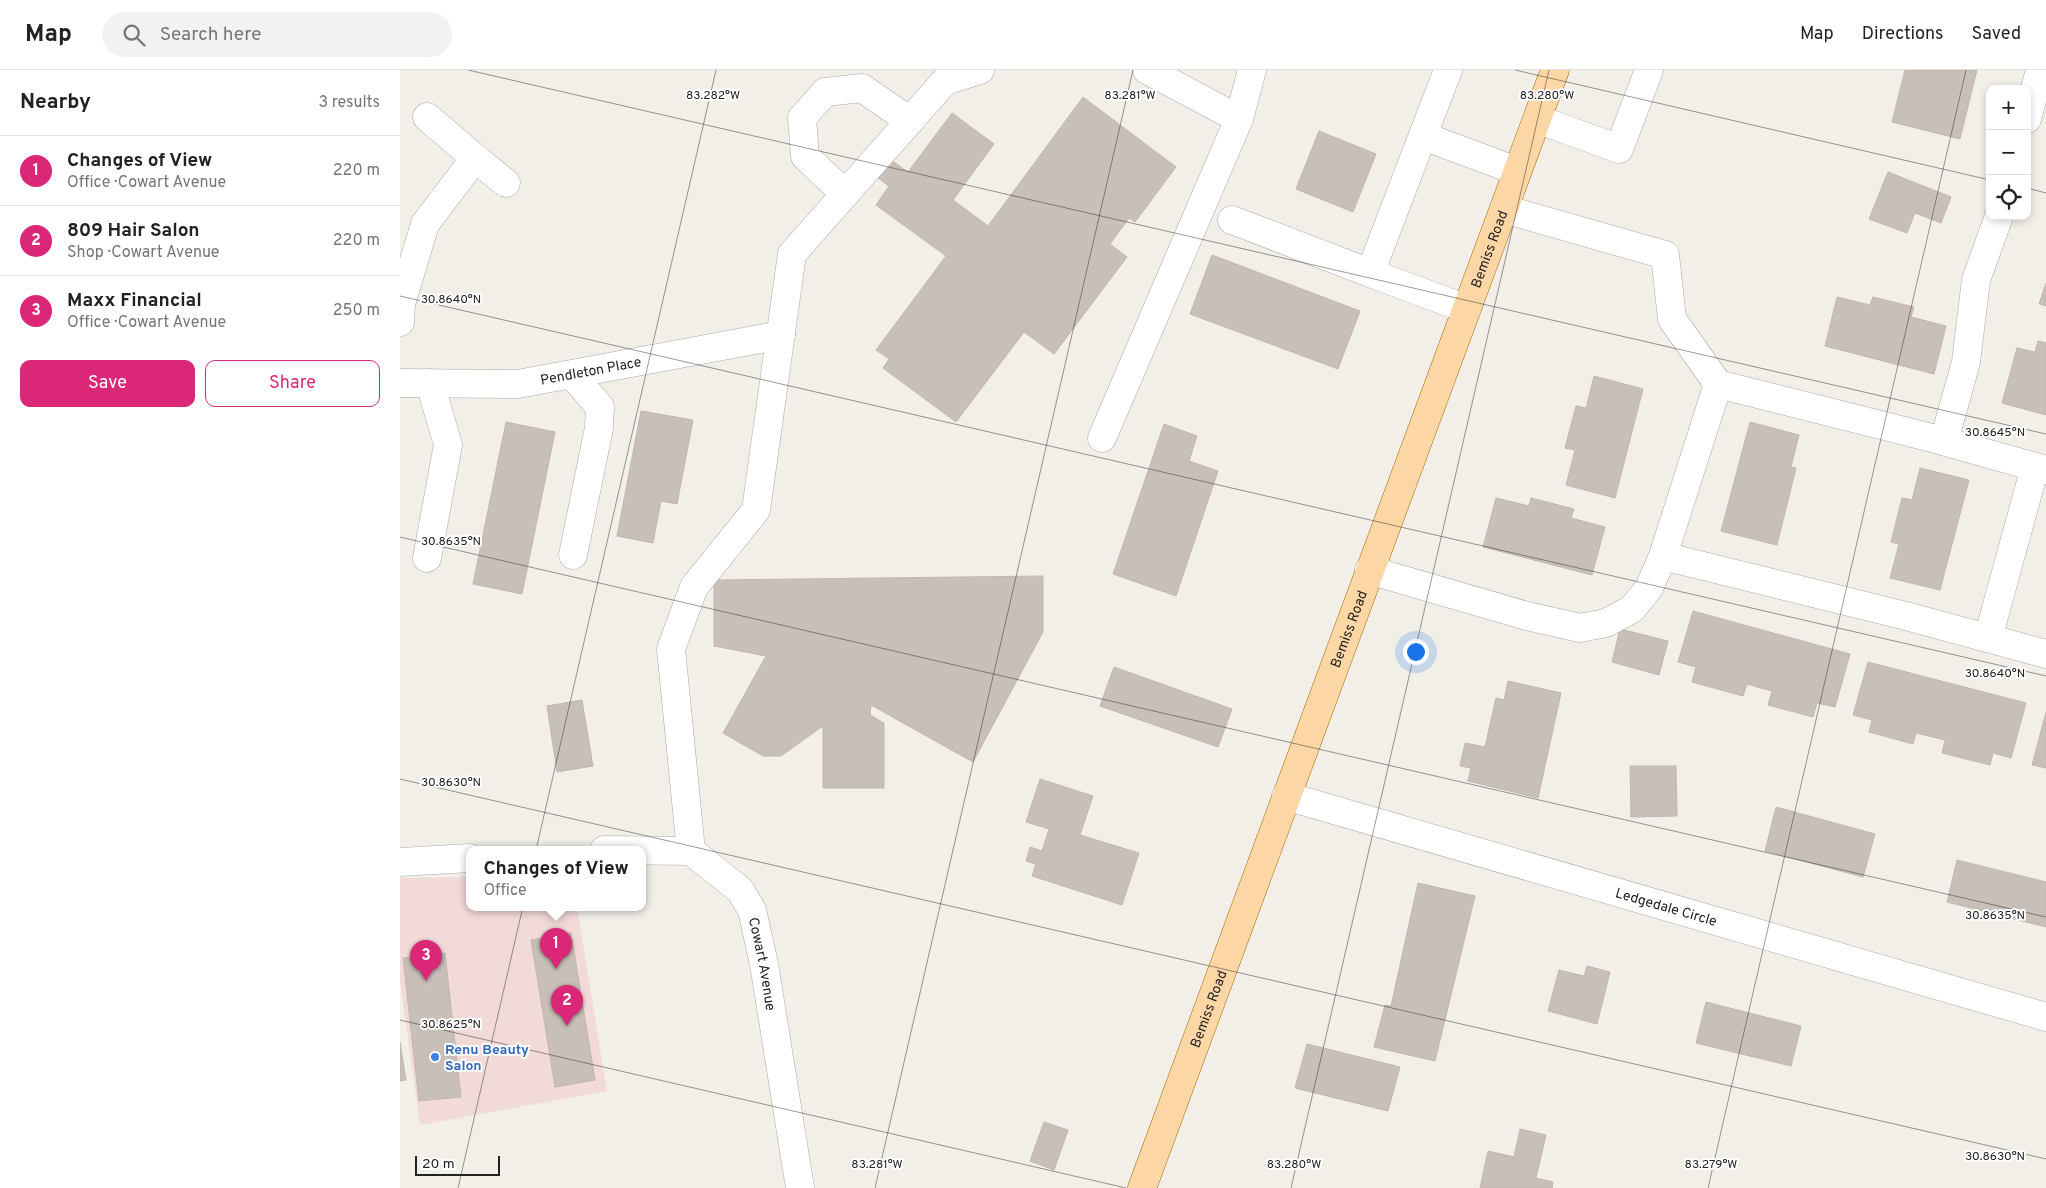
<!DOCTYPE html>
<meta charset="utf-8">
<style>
body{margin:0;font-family:Overpass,sans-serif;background:#f2f2f2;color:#222}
.controls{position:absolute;right:15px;top:15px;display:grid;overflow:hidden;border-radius:10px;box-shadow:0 2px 8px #0003}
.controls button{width:45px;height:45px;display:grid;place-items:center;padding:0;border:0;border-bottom:1px solid #e0e0e0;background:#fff;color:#222;font:25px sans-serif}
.scale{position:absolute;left:15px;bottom:12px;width:85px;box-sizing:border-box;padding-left:5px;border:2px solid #222;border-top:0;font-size:14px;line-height:18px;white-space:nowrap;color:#222;-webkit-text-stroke:4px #fff;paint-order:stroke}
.you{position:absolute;left:1015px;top:581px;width:18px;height:18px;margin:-12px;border:4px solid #fff;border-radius:50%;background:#1a73e8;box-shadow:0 0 0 8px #1a73e833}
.badge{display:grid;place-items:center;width:32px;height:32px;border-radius:50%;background:#db2777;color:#fff;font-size:16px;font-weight:700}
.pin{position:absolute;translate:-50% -41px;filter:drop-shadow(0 1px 2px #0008)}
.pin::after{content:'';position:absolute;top:26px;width:18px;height:15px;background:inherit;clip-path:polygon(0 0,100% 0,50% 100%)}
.popup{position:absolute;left:66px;top:776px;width:180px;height:65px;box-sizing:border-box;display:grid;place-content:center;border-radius:10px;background:#fff;filter:drop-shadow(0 1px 4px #0005);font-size:16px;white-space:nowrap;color:#767676}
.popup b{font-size:19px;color:#222}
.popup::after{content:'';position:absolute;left:50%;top:100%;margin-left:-10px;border:10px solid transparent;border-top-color:#fff}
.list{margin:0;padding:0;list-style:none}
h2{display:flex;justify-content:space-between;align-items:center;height:65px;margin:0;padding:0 20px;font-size:21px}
h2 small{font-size:16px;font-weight:400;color:#767676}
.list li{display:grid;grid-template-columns:32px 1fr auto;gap:15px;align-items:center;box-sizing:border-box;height:70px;padding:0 20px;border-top:1px solid #e0e0e0}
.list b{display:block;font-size:19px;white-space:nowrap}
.list p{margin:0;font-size:16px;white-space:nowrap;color:#767676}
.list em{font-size:16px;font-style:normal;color:#767676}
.actions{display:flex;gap:10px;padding:15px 20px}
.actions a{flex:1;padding:11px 0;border:1px solid #db2777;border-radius:10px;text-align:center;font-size:18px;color:#db2777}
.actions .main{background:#db2777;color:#fff}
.icon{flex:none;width:28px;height:28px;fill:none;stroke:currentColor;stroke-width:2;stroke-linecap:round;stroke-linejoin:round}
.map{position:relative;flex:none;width:1646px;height:1118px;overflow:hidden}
header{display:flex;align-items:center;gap:30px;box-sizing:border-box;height:70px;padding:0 25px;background:#fff;border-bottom:1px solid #e0e0e0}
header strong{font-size:24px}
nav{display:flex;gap:28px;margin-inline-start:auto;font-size:18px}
.search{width:350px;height:45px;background:#f2f2f2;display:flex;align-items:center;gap:12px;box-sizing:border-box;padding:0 18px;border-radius:28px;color:#767676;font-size:19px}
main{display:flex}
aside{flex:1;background:#fff}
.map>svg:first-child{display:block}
</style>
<header>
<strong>Map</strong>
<div class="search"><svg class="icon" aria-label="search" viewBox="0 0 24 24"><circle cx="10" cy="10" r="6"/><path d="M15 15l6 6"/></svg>Search here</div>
<nav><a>Map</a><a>Directions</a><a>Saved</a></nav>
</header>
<main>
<aside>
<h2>Nearby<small>3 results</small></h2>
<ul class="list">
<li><span class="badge">1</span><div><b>Changes of View</b><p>Office · Cowart Avenue</p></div><em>220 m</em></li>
<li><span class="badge">2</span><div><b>809 Hair Salon</b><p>Shop · Cowart Avenue</p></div><em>220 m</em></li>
<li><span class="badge">3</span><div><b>Maxx Financial</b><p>Office · Cowart Avenue</p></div><em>250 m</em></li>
</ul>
<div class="actions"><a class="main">Save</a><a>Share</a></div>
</aside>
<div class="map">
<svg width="1646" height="1118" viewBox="0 0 1646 1118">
<rect width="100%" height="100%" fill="#f2efe9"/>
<polygon fill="#f2dad9" points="70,807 70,838 177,838 207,1021 20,1055 0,911 0,808"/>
<g fill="#c7bfb8" stroke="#c4b6ab">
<polygon points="1505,0 1577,0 1560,69 1492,52"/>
<polygon points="683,27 776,97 735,152 729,148 710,174 727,187 654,284 624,262 556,352 483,298 489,289 476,280 546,186 476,135 489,116 474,105 487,87 508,102 552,43 594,74 553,130 588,156"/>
<polygon points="919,61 976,84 953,142 896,119"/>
<polygon points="1488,102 1551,127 1541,153 1515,143 1507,163 1469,149"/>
<polygon points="812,185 960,241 938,299 790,244"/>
<polygon points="1646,213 1646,236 1639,234"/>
<polygon points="1437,227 1470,235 1473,227 1514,237 1511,247 1546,256 1534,304 1425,276"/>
<polygon points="1638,271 1646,273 1646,345 1602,333 1617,278 1635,282"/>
<polygon points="1194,306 1243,319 1215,428 1166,415 1175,380 1165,378 1176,336 1186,338"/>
<polygon points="241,341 293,350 277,434 261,431 253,473 217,466"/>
<polygon points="106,352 155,362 122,524 73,514"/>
<polygon points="1350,352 1399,365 1391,397 1396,398 1377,475 1321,461"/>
<polygon points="764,354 797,366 789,391 818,401 776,526 713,504"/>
<polygon points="1520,398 1569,410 1540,520 1490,508 1499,474 1491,472 1502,428 1512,430"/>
<polygon points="1096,428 1129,436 1131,428 1174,439 1171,448 1205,457 1192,505 1083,477"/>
<polygon points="643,506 643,562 573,692 471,635 470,645 484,653 484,718 423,718 423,656 381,686 363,686 323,663 366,586 314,576 314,510"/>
<polygon points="1293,541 1450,584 1435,637 1417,633 1413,647 1368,635 1372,621 1347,614 1343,626 1292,612 1296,597 1278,592"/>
<polygon points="1220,559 1268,571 1259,605 1212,592"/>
<polygon points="1468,592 1626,633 1611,688 1593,683 1590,695 1542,683 1545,670 1516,663 1513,674 1469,662 1472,650 1453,645"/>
<polygon points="714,597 832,639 818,677 700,636"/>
<polygon points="1108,611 1161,623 1138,728 1068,711 1071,698 1060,696 1065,673 1085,677 1096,628 1104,630"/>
<polygon points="182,630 193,696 157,702 147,636"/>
<polygon points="1646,642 1646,698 1632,695"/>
<polygon points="1230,696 1276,696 1277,746 1231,747"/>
<polygon points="640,709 693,726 680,765 739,783 722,835 632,806 636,794 626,791 630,777 642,781 649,759 626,752"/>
<polygon points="1376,737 1475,764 1463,807 1365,781"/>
<polygon points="1557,790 1646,812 1646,857 1547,832"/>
<polygon points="1018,813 1075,826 1035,991 974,977 985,935 991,936"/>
<polygon points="171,863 195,1010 155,1017 131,870"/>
<polygon points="45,883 61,1027 19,1031 3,888"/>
<polygon points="1187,896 1210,902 1197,954 1148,941 1159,900 1184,906"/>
<polygon points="1306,932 1401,956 1391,996 1296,973"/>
<polygon points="0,972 6,1010 0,1011"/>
<polygon points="907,974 1000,997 988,1041 895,1018"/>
<polygon points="644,1052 668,1060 654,1100 630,1091"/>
<polygon points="1120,1059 1146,1065 1136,1108 1153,1112 1152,1118 1080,1118 1088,1081 1114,1087"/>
</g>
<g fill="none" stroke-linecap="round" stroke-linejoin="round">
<g stroke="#a9a9a9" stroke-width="29">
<g id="minor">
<polyline points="747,0 839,49 852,0"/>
<polyline points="1137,49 1219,79 1249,0"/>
<polyline points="1627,49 1640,0"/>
<polyline points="1023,66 1117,101"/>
<polyline points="75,88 106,113"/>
<polyline points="445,124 405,86 402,48 425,22 462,18 510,51"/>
<polyline points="1104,139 1265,185 1272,249 1318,314 1532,368 1646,400"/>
<polyline points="832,150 970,203 1048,0"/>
<polyline points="970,203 1067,239"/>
<polyline points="0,252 1,234 25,154 75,88 27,47"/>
<polyline points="172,305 200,337 199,358 173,485"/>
<path id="s1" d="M0,313L118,314L381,265"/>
<polyline points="702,368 839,49"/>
<polyline points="1544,371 1566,292 1576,210 1599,146"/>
<polyline points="1263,486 1318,314"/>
<polyline points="27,488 48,375 30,313"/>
<polyline points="969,500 1127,546 1180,558 1206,553 1232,539 1249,518 1263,486 1506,546 1646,584"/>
<polyline points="1588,568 1635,397"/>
<path id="s2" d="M886,726L1646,947"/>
<path id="s3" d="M204,780L291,781L340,820L352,840L364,894L400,1118"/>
<polyline points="291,781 271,579 294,517 356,440 392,184 545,11 580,0"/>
<polyline points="0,792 70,788"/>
</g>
</g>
<g stroke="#a06b00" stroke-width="29">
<g id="major">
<path id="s4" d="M742,1118L1155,0"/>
</g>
</g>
<use href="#minor" stroke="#fff" stroke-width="28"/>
<use href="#major" stroke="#fcd6a4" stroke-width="28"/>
</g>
<path fill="none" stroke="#222" stroke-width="1" stroke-opacity="0.45" d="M68,0L1646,364M1115,0L1590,110M1627,118L1646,123M0,226L1646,606M0,467L1646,847M0,709L1646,1089M0,950L726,1118M58,1118L316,0M475,1118L733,0M891,1118L1149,0M1308,1118L1566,0"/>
<circle fill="#3f7fe0" stroke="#fff" stroke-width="2" cx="35" cy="987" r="5"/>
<g text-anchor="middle" stroke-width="4" stroke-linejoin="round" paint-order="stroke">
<g font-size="14" fill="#222" stroke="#fff">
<text dy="5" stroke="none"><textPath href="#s4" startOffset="1001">Bemiss Road</textPath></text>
<text dy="5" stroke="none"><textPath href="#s1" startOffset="192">Pendleton Place</textPath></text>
<text dy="5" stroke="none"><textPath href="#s4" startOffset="596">Bemiss Road</textPath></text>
<text dy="5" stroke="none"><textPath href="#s2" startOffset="396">Ledgedale Circle</textPath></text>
<text dy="5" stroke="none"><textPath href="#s3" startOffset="228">Cowart Avenue</textPath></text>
<text dy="5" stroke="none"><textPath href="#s4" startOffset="191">Bemiss Road</textPath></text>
</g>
<g font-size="14" font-weight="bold" fill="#366cbe" stroke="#fff" text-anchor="start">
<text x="45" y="984">Renu Beauty<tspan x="45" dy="16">Salon</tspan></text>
</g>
</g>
<g font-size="12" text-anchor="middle" fill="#222" stroke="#fff" stroke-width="4" stroke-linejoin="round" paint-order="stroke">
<text x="313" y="29">83.282°W</text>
<text x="730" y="29">83.281°W</text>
<text x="1147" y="29">83.280°W</text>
<text x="51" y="233">30.8640°N</text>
<text x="1595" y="366">30.8645°N</text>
<text x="51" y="475">30.8635°N</text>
<text x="1595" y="607">30.8640°N</text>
<text x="51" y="716">30.8630°N</text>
<text x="1595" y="849">30.8635°N</text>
<text x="51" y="958">30.8625°N</text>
<text x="1595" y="1090">30.8630°N</text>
<text x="477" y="1098">83.281°W</text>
<text x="894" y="1098">83.280°W</text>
<text x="1311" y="1098">83.279°W</text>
</g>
</svg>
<div class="controls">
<button>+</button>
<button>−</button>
<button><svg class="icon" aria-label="locate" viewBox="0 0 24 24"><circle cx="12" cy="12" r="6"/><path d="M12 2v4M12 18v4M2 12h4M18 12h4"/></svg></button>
</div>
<div class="scale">20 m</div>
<div class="you"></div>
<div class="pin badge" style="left:156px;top:899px">1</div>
<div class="popup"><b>Changes of View</b>Office</div>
<div class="pin badge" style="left:167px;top:956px">2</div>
<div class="pin badge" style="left:26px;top:911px">3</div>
</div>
</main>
